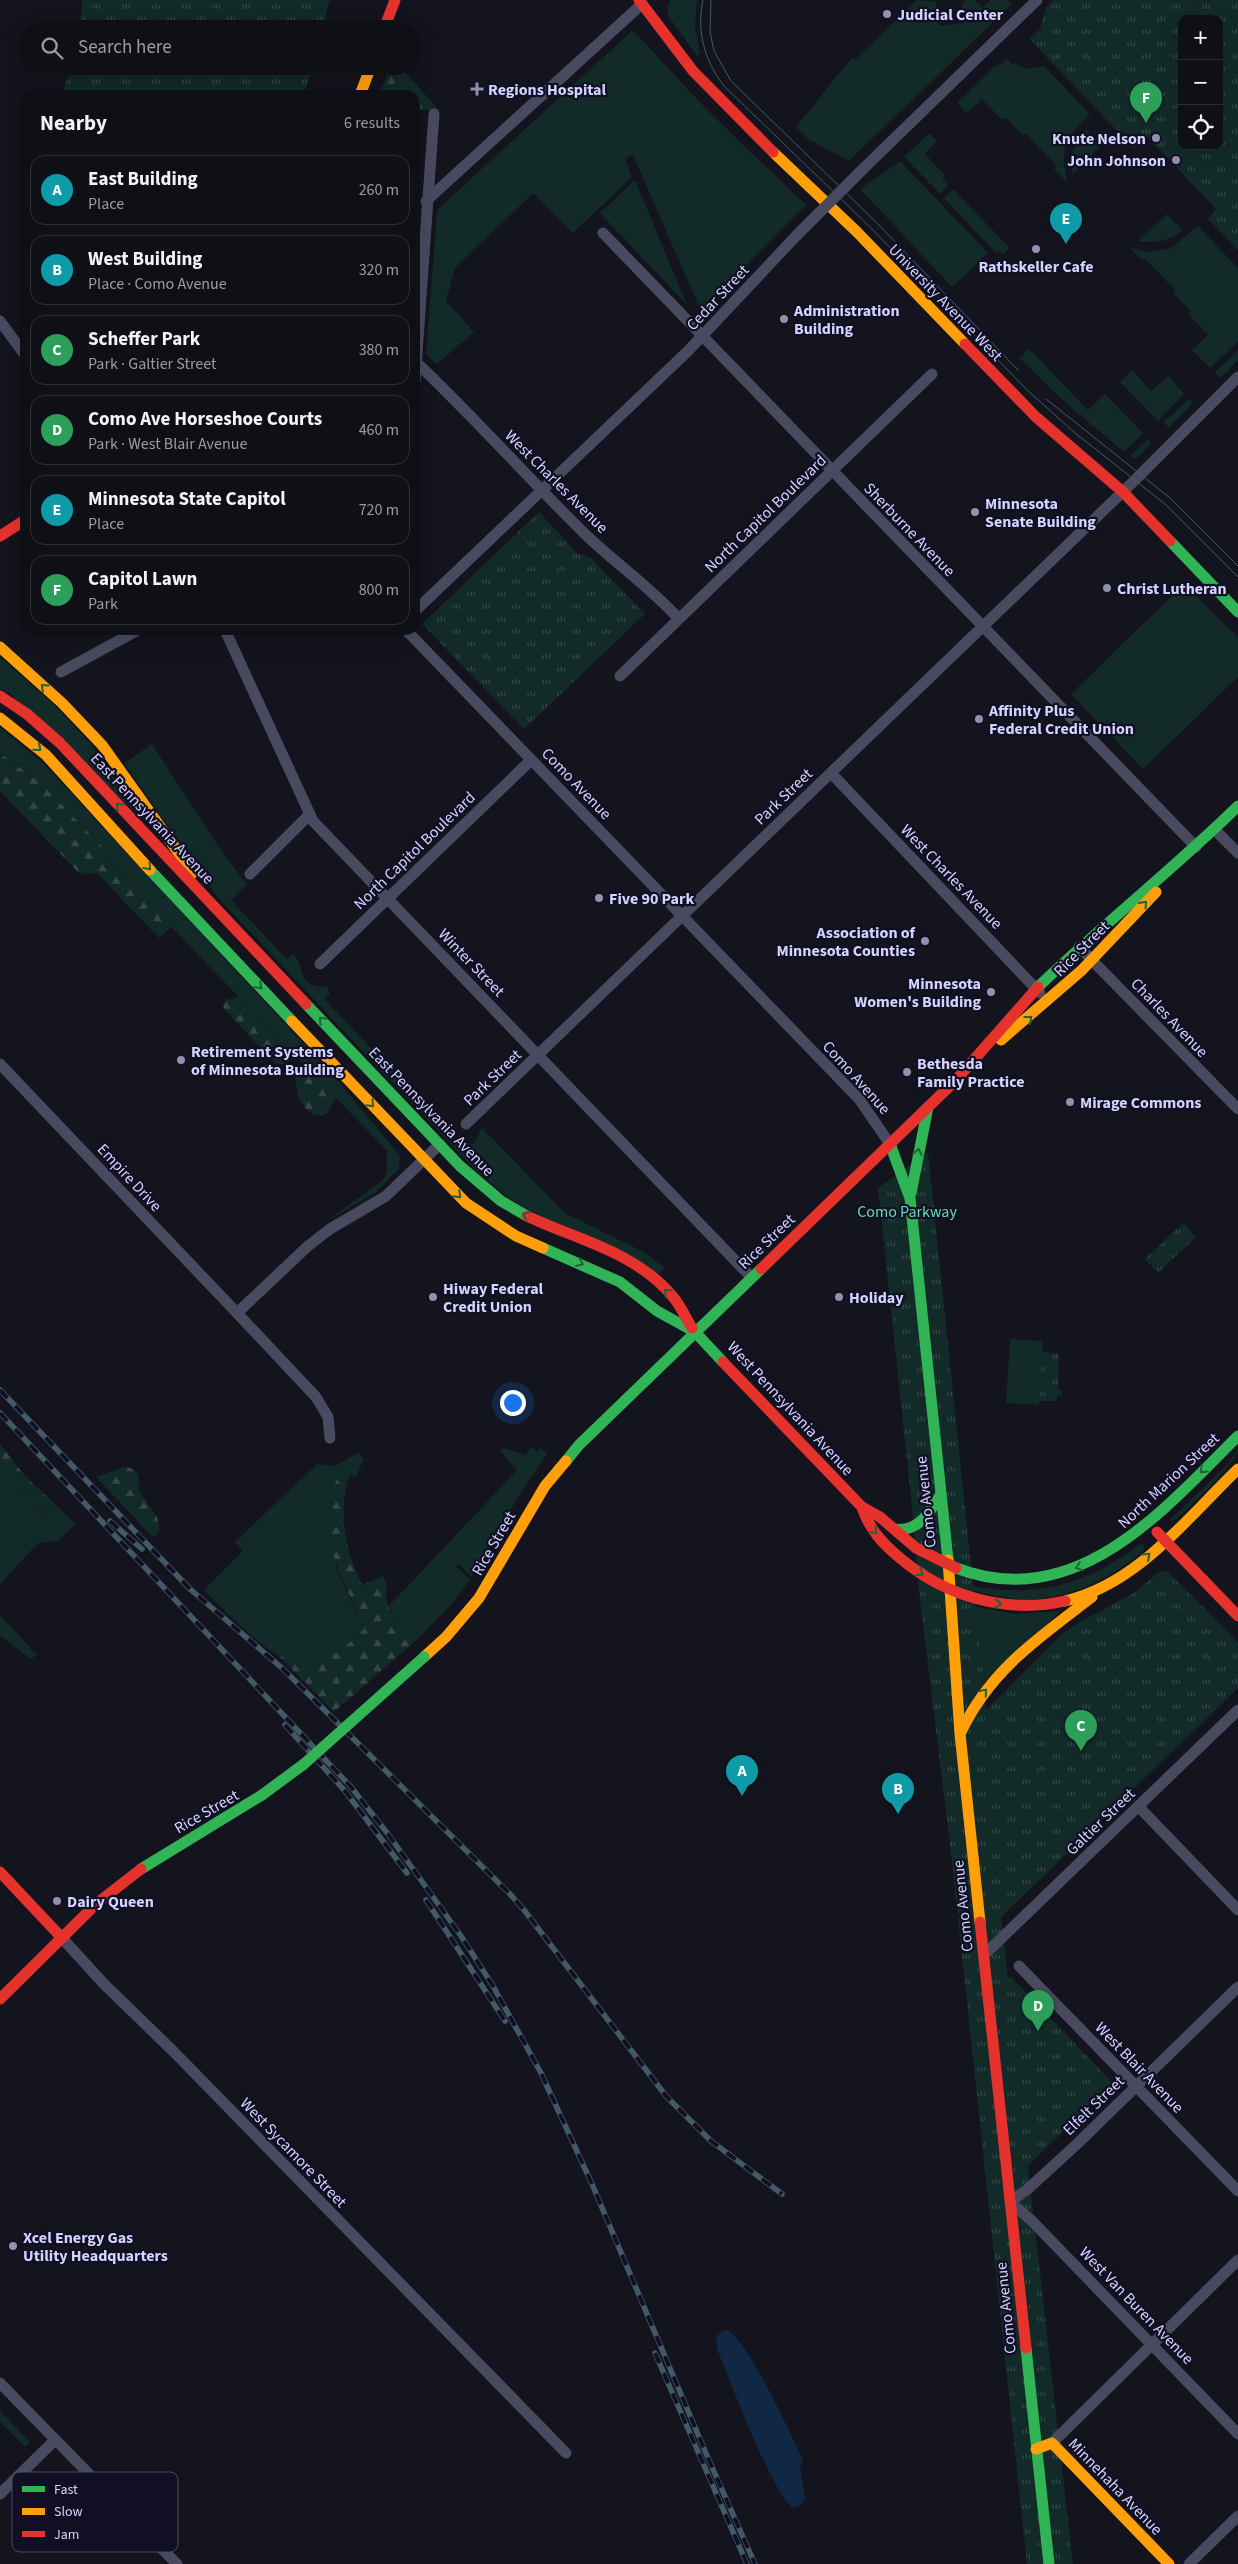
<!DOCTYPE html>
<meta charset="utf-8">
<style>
body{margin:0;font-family:"Source Sans 3",sans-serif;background:#18181f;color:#f1f3f6}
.controls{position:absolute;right:15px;top:15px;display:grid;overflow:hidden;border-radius:10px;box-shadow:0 5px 20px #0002}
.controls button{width:45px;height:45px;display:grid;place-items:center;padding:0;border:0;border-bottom:1px solid #2f2f35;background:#0f0f16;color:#f1f3f6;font:25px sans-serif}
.you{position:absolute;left:512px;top:1402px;width:18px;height:18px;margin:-12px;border:4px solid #fff;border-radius:50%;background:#1a73e8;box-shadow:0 0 0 8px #1a73e833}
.badge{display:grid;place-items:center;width:32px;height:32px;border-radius:50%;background:#ea580c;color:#fff;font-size:16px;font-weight:700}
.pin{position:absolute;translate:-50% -41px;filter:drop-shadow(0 1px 2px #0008)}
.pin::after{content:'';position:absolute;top:26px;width:18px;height:15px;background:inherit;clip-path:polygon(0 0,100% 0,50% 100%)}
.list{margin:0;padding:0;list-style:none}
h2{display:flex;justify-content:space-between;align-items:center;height:65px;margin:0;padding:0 20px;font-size:21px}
h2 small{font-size:16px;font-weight:400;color:#9b9ca1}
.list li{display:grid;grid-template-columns:32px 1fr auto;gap:15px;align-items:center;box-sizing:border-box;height:70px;margin:0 10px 10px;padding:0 10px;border:1px solid #2f2f35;border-radius:15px}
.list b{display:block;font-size:19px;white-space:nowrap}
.list p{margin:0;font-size:16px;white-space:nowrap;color:#9b9ca1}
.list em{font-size:16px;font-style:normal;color:#9b9ca1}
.icon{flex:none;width:28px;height:28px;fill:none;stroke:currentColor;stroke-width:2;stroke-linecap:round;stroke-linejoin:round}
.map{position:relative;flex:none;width:1238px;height:2564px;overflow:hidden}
.search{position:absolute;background:#0f0f16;box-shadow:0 5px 20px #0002;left:20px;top:20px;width:400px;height:55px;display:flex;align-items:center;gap:12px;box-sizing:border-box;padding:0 18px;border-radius:28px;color:#9b9ca1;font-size:19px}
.panel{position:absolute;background:#0f0f16;box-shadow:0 5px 20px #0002;left:20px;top:90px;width:400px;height:545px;border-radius:15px}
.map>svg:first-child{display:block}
</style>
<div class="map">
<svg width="1238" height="2564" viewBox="0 0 1238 2564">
<defs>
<pattern id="forest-firs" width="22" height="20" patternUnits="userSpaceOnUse" patternTransform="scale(1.25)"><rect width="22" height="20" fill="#122a28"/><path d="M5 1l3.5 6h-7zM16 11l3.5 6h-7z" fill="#344848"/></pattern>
<pattern id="park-tufts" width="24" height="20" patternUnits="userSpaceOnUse" patternTransform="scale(1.25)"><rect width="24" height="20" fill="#122a28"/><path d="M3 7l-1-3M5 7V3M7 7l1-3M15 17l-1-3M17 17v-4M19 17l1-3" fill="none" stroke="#344848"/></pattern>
</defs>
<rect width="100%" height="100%" fill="#14141e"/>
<g fill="#122a28">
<polygon points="670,0 697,0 695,27 700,53 697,56 669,17 667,10"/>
<polygon points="917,0 941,2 936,2 939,26 964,23 961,5 966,0 974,0 982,8 991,0 1006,0 1011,5 849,161 808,139 796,127 848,62 853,57 855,60"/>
<polygon points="633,30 706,109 806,205 701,311 633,155 625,158 632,177 573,233 533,193 455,268 446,301 474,332 436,365 426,353 437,210"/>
<path d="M1006,59L1012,64L1015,63L1026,69L1044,66L1090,114C1076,128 1063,141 1064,162C1064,169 1067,176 1066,181L1054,169L1057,166L1026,134L1023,136L1005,117L1002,120L982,99L966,113L957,103L996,65L998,66Z"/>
<path d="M1086,129L1101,145L1073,174C1069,156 1074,142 1086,129Z"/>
<polygon points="929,133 937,141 925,154 945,175 942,178 949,185 940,194 904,157"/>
<path d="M900,161L988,253L952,287L861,190C874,176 885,174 900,161Z"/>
<polygon points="635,180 687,305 600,213"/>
<polygon points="953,189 1010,248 1003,254 1000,251 996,253 944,198"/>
<path d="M1167,214L1182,230C1169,242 1155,244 1138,241Z"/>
<polygon points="1198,226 1238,268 1238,342 1210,368 1192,350 1208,335 1188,314 1191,312 1173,293 1175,290 1144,258 1142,260 1130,248 1148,252 1171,248"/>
<polygon points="1029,349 1088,410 1105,394 1143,433 1124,452 1067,404 1019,358"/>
<polygon points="1238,350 1238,360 1220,378 1215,372"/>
<polygon points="1132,370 1151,391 1168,376 1184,394 1158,421 1120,382"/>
<polygon points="1189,398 1193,403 1169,427 1163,423"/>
<polygon points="1148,439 1151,444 1136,459 1130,456"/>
<polygon points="1184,584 1238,637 1238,677 1143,769 1071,694"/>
<polygon points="0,657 53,704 92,745 148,824 10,694 0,688"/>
<polygon points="0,727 44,764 339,1082 396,1151 400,1156 399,1169 376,1192 324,1223 383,1180 387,1171 387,1151 109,862 112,857 42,784 0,753"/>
<path d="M152,744L217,844L247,885L231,900L287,959L293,953C306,968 296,987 327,987L330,994L324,999L447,1127C452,1141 460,1143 474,1144L482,1128L565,1213L642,1251L665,1268L659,1274L527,1209L506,1196L475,1170L218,898L124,763Z"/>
<polygon points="1010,1339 1043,1341 1039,1405 1006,1403"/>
<polygon points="531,1446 537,1452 541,1448 547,1454 517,1499 472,1577 459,1564 456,1566 470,1580 450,1606 418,1639 398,1624 389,1606 517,1470 499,1450 504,1448 526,1455"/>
<path d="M1238,1449C1238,1461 1182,1517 1171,1522V1519L1225,1467Z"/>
<path d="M358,1453L364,1459L356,1477L350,1475L347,1483L336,1480V1567L364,1629C352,1639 340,1655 325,1661C315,1664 301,1664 290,1661C268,1655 221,1608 204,1590L243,1551L235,1542L317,1464L335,1466Z"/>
<polygon points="0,1464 46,1514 57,1506 75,1524 58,1541 38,1543 0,1584"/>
<path d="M1142,1544L1145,1549C1111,1580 1062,1603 1015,1599C1000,1597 985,1593 970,1590L969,1585C1031,1599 1088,1585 1138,1545Z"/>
<polygon points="973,1606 1015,1614 1061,1611 983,1684"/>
<polygon points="0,1615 37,1655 31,1659 0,1636"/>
<polygon points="0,2411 30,2442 25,2447 0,2422"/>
</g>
<g fill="url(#forest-firs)">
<polygon points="391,66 399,66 440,111 415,109 415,95 379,95"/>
<polygon points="0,753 42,784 113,858 109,862 172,926 159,938 97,873 84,875 78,872 0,791"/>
<polygon points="239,997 294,1054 284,1064 276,1064 225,1010 223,1006 226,1000"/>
<path d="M300,1068H308L336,1097L327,1114C303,1122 295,1091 295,1073Z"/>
<polygon points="0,1444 26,1477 57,1506 47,1514 0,1464"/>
<polygon points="124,1467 131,1468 138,1474 140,1492 157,1517 160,1530 154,1538 96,1477"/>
<path d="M336,1480L347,1483C339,1520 346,1552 362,1585L383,1576C390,1586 384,1593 387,1603C392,1620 405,1628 418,1639L334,1712L279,1656C319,1673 336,1655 364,1629C342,1571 315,1545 336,1480Z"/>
</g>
<g fill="url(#park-tufts)" fill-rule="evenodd">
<polygon points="82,0 330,0 322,29 81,29"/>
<path d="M1054,0H1238V250L1208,219L1216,209L1147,136L1134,148L1029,39L1040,29L1046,7ZM1182,19H1219V146H1182Z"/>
<polygon points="71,66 312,66 304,95 62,95"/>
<polygon points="539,512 578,554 590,557 645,614 524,729 422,624"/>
<polygon points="928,1152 986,1710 1062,1634 1078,1623 1132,1594 1161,1571 1168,1572 1238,1642 1238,1688 1001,1917 1008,1978 1011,1977 1113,2083 1028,2166 1073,2564 1027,2564 951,1853 920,1600 912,1507 878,1188"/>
<polygon points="1183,1223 1196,1237 1158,1273 1145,1259"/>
<polygon points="1042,1352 1059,1354 1058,1390 1063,1391 1062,1396 1058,1395 1055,1401 1039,1401"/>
</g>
<path fill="#102843" d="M726,2330C746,2335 792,2437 803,2460L800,2468L805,2499L798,2507L793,2508C772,2493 730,2380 717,2349C716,2339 715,2334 726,2330Z"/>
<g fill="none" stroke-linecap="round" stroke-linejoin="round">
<g stroke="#494a5f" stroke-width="11">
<polyline points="864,168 1037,0"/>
<polyline points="426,201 642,4"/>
<polyline points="603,233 1196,847"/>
<polyline points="0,321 25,355"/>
<path d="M417,363C475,418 528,478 585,534C615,563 650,587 678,618"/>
<polyline points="415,381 434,114"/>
<polyline points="415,611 688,351 797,235"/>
<polyline points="225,630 313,821 751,1277"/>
<polyline points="406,630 859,1099 890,1144"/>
<polyline points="61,672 138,630"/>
<polyline points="620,676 932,374"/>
<polyline points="831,773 1040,993"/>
<polyline points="1214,829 1238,853"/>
<polyline points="250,874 310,814"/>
<polyline points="1079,947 1238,1109"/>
<polyline points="320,964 531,760"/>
<polyline points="0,1064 237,1313 308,1246 330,1229 386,1196 440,1144"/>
<polyline points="466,1124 1135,480 1238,377"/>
<polyline points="237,1313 316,1397 328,1417 330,1438"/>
<polyline points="1139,1807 1238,1910"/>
<polyline points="62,1938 103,1983 174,2052 566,2453"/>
<polyline points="984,1955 1238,1710"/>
<polyline points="1019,1966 1238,2191"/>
<polyline points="1238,1987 1077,2144 1029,2188 1010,2202 1032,2221 1238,2434"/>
<polyline points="0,2383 177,2564"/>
<polyline points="1052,2443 1238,2260"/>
<polyline points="0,2494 55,2440"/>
<polyline points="1189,2564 1238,2516"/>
</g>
<g stroke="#30b455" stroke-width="11">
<polyline points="1170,541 1238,612"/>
<polyline points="150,870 292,1021"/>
<path d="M1038,987C1103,924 1174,869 1238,806"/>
<polyline points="306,1004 460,1166 501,1201 527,1216"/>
<polyline points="890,1144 910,1198 948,1560"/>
<polyline points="911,1193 928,1107"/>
<polyline points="543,1248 620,1282 657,1311 695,1332 723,1362"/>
<polyline points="566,1461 579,1445 761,1269"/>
<path d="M894,1529C918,1533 930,1512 941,1494"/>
<path d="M956,1568C1075,1614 1163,1511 1238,1436"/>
<polyline points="141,1869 262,1795 304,1764"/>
<polyline points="1026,2348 1049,2564"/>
</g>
<g stroke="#ff9f0a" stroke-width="11">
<polyline points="360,95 371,66"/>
<polyline points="773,152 857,232 965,344"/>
<polyline points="0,647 62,703 102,745 193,873"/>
<polyline points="0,718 46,755 150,870"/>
<polyline points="292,1021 466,1203 516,1236 543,1248"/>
<polyline points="1001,1040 1082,970 1156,892"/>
<polyline points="948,1560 960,1734 980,1922"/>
<path d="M1065,1601C1138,1584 1187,1518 1238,1469"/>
<polyline points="424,1657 446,1637 479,1598 545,1486 566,1461"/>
<path d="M961,1732C990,1670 1040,1637 1092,1597"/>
<polyline points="1036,2449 1052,2443 1169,2564"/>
</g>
<g stroke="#e5322d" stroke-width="11">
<polyline points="639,0 693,71 773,152"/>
<polyline points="384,29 395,0"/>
<polyline points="965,344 1036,417 1123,492 1170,541"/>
<polyline points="0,536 25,520"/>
<polyline points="0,696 27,714 60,743 306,1004"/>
<path d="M527,1216C577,1240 637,1252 674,1298C681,1307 686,1318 692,1328"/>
<polyline points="761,1269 956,1080 1038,987"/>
<polyline points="723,1362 862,1507 880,1517 916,1548 956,1568"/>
<path d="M862,1507C869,1529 883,1544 900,1558C946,1597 1007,1614 1065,1601"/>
<polyline points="1157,1532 1238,1616"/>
<polyline points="0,1872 62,1938"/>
<polyline points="980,1922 1026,2348"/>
<polyline points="0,1999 96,1904 141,1869"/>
</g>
<g stroke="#425a66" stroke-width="1">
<path d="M703,0C696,31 705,62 724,86L872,229L1026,389L1075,433L1165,504L1238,577"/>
<polyline points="711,0 710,32 714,51 731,81 877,223 1018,370"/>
<polyline points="1046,399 1170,498 1238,566"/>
</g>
<g stroke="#425a66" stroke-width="5.5">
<g id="rail">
<polyline points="0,1390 190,1589 282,1668 510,1894 524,1910 666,2096 711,2141 782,2194"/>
<polyline points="0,1413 351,1787 388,1834 461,1936 493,1986 541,2073 592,2184 708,2458 755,2564"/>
<polyline points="110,1521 142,1549"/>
<polyline points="285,1725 345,1791 407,1873"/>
<polyline points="426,1900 505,2021"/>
<polyline points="655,2353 747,2564"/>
</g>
</g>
<use href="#rail" stroke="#110f23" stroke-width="4" stroke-dasharray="11" stroke-linecap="butt"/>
<polyline stroke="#494a5f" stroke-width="11" points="797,235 864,168"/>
<polyline stroke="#30b455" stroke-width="11" points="304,1764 424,1657"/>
</g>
<defs><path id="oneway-chevron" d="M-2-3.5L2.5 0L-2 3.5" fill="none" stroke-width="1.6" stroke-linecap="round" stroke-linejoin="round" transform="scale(1.25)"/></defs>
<g stroke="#20623c">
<use href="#oneway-chevron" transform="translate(44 687) rotate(-138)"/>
<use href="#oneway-chevron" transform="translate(38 748) rotate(41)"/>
<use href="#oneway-chevron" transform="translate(119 806) rotate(-133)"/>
<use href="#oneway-chevron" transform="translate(148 867) rotate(48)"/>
<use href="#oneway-chevron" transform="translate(1144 904) rotate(-48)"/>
<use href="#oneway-chevron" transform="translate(259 986) rotate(46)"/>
<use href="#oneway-chevron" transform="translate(1029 1019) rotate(-38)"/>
<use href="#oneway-chevron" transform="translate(322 1020) rotate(-134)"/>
<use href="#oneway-chevron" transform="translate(371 1104) rotate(46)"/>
<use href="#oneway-chevron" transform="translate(918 1152) rotate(-79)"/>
<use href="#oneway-chevron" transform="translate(458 1195) rotate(45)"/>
<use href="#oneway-chevron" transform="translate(526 1215) rotate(-155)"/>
<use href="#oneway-chevron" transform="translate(580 1263) rotate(23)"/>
<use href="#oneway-chevron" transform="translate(667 1292) rotate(-136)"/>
<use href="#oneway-chevron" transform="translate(1203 1470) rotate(136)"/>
<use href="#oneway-chevron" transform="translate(874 1531) rotate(46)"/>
<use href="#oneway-chevron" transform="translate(1147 1556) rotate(-43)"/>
<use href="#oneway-chevron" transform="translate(1079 1567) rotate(160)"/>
<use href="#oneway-chevron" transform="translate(920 1573) rotate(35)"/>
<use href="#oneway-chevron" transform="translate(998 1604) rotate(9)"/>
<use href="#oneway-chevron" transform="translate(984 1692) rotate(-50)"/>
</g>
<g fill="#9190af" stroke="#110f23" stroke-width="2">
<circle cx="887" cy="14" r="5"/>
<path d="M474.5 81.5h5v5h5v5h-5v5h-5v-5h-5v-5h5z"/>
<circle cx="1156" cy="138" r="5"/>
<circle cx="1176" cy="160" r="5"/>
<circle cx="1036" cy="249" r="5"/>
<circle cx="784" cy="319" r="5"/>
<circle cx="975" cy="512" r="5"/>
<circle cx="1107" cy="588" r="5"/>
<circle cx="979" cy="719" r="5"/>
<circle cx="599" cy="898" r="5"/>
<circle cx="925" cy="941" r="5"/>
<circle cx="991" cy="992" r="5"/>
<circle cx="181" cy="1060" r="5"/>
<circle cx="907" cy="1072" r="5"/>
<circle cx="1070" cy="1102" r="5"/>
<circle cx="433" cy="1297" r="5"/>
<circle cx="839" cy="1297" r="5"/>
<circle cx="57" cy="1901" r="5"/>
<circle cx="13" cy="2246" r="5"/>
</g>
<g text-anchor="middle" stroke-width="4.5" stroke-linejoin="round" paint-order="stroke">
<g font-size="16" font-weight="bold" fill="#d4d3fd" stroke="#110f23" text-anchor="start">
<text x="897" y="20">Judicial Center</text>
<text x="488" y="95">Regions Hospital</text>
<text x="1146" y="144" text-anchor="end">Knute Nelson</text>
<text x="1166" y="166" text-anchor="end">John Johnson</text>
<text x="1036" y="272" text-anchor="middle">Rathskeller Cafe</text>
<text x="794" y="316">Administration<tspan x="794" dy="18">Building</tspan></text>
<text x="985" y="509">Minnesota<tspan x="985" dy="18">Senate Building</tspan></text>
<text x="1117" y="594">Christ Lutheran</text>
<text x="989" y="716">Affinity Plus<tspan x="989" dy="18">Federal Credit Union</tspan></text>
<text x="609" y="904">Five 90 Park</text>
<text x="915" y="938" text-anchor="end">Association of<tspan x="915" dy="18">Minnesota Counties</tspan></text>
<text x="981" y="989" text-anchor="end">Minnesota<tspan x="981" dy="18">Women's Building</tspan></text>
<text x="191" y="1057">Retirement Systems<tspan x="191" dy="18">of Minnesota Building</tspan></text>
<text x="917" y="1069">Bethesda<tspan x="917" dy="18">Family Practice</tspan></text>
<text x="1080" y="1108">Mirage Commons</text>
<text x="443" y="1294">Hiway Federal<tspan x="443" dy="18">Credit Union</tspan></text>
<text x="849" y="1303">Holiday</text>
<text x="67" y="1907">Dairy Queen</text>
<text x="23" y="2243">Xcel Energy Gas<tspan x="23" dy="18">Utility Headquarters</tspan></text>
</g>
<g font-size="16" fill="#d4d3fd" stroke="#110f23">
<text transform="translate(717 297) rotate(-47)" y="6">Cedar Street</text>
<text transform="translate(946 302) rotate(46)" y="6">University Avenue West</text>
<text transform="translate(557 481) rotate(45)" y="6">West Charles Avenue</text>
<text transform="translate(765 513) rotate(-44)" y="6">North Capitol Boulevard</text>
<text transform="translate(910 529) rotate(46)" y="6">Sherburne Avenue</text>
<text transform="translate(577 783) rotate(46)" y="6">Como Avenue</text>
<text transform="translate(783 796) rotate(-44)" y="6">Park Street</text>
<text transform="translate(153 818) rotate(47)" y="6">East Pennsylvania Avenue</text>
<text transform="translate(414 850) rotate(-44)" y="6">North Capitol Boulevard</text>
<text transform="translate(952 876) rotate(46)" y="6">West Charles Avenue</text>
<text transform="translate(1081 948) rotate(-45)" y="6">Rice Street</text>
<text transform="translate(472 962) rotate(46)" y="6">Winter Street</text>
<text transform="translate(1170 1017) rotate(46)" y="6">Charles Avenue</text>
<text transform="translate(492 1077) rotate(-44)" y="6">Park Street</text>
<text transform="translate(857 1077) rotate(48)" y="6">Como Avenue</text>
<text transform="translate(432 1111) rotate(46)" y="6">East Pennsylvania Avenue</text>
<text transform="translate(130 1177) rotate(47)" y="6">Empire Drive</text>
<text transform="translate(766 1241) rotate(-44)" y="6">Rice Street</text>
<text transform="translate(791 1408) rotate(47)" y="6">West Pennsylvania Avenue</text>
<text transform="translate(1168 1480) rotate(-43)" y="6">North Marion Street</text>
<text transform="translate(925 1502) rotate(-96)" y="6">Como Avenue</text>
<text transform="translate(493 1543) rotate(-60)" y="6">Rice Street</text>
<text transform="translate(206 1811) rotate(-30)" y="6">Rice Street</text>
<text transform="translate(1100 1821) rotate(-44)" y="6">Galtier Street</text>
<text transform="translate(962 1906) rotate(-96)" y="6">Como Avenue</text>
<text transform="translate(1140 2067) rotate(46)" y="6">West Blair Avenue</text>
<text transform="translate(1093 2105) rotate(-44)" y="6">Elfelt Street</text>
<text transform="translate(294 2152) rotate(46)" y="6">West Sycamore Street</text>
<text transform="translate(1137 2305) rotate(46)" y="6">West Van Buren Avenue</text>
<text transform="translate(1005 2308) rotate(-96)" y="6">Como Avenue</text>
<text transform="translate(1116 2486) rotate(46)" y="6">Minnehaha Avenue</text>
</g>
<g font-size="16" fill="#62dbb1" stroke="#110f23">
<text x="907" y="1217">Como Parkway</text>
</g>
</g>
<rect x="12" y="2472" width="166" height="80" rx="8" fill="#110f23" stroke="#4c4a64" stroke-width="1"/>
<rect x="22" y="2486" width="23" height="6" fill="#30b455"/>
<rect x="22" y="2508" width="23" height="7" fill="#ff9f0a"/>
<rect x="22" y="2531" width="23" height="6" fill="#e5322d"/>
<g font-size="14" fill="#d4d3fd">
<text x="54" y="2494">Fast</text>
<text x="54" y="2516">Slow</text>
<text x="54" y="2539">Jam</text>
</g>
</svg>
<div class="controls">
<button>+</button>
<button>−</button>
<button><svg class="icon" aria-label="locate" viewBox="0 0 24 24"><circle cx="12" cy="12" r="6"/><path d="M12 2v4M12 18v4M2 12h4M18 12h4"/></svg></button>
</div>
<div class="you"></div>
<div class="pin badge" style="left:742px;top:1796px;background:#0f9aa8">A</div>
<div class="pin badge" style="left:898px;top:1814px;background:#0f9aa8">B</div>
<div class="pin badge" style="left:1081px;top:1751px;background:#2e9e5b">C</div>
<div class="pin badge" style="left:1038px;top:2031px;background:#2e9e5b">D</div>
<div class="pin badge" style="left:1066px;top:244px;background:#0f9aa8">E</div>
<div class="pin badge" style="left:1146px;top:123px;background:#2e9e5b">F</div>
<div class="search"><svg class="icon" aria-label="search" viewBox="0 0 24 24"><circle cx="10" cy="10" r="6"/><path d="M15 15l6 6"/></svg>Search here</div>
<section class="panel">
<h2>Nearby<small>6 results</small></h2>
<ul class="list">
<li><span class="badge" style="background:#0f9aa8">A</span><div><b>East Building</b><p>Place</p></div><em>260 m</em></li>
<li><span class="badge" style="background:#0f9aa8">B</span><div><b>West Building</b><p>Place · Como Avenue</p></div><em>320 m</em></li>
<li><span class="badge" style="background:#2e9e5b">C</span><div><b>Scheffer Park</b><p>Park · Galtier Street</p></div><em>380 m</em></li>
<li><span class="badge" style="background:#2e9e5b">D</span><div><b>Como Ave Horseshoe Courts</b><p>Park · West Blair Avenue</p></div><em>460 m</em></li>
<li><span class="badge" style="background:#0f9aa8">E</span><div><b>Minnesota State Capitol</b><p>Place</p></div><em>720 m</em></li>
<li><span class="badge" style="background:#2e9e5b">F</span><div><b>Capitol Lawn</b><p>Park</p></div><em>800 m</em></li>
</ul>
</section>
</div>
